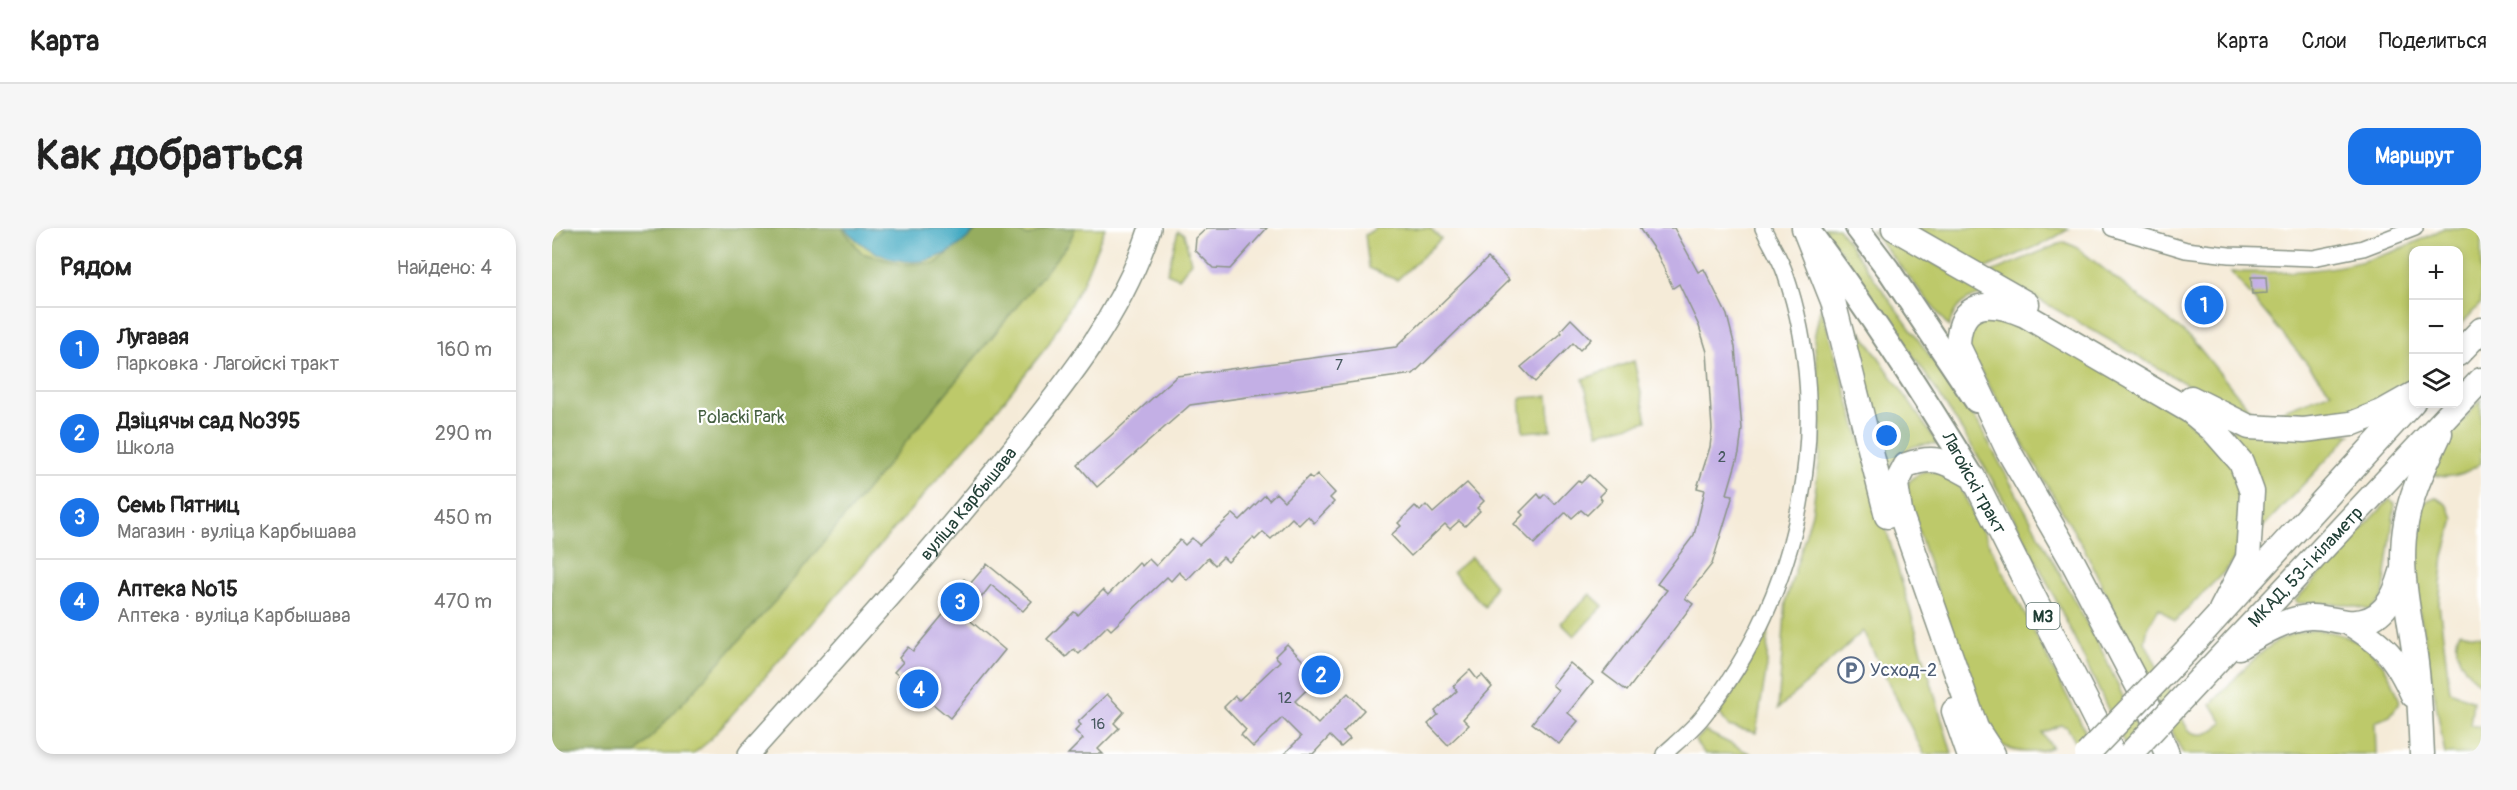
<!DOCTYPE html>
<html lang="ru">
<meta charset="utf-8">
<style>
body{margin:0;font-family:Pangolin,sans-serif;background:#f6f6f6;color:#222}
.controls{position:absolute;right:18px;top:18px;display:grid;overflow:hidden;border-radius:12px;box-shadow:0 3px 9px #0003}
.controls button{width:54px;height:54px;display:grid;place-items:center;padding:0;border:0;border-bottom:2px solid #e0e0e0;background:#fff;color:#222;font:30px sans-serif}
.you{position:absolute;left:1335px;top:208px;width:21px;height:21px;margin:-15px;border:4px solid #fff;border-radius:50%;background:#1a73e8;box-shadow:0 0 0 9px #1a73e833}
.badge{display:grid;place-items:center;width:39px;height:39px;border-radius:50%;background:#1a73e8;color:#fff;font-size:20px;font-weight:700}
.pin{position:absolute;translate:-50% -50%;border:3px solid #fff;box-shadow:0 2px 6px #0006}
.list{margin:0;padding:0;list-style:none}
h2{display:flex;justify-content:space-between;align-items:center;height:78px;margin:0;padding:0 24px;font-size:26px}
h2 small{font-size:20px;font-weight:400;color:#767676}
.list li{display:grid;grid-template-columns:39px 1fr auto;gap:18px;align-items:center;box-sizing:border-box;height:84px;padding:0 24px;border-top:2px solid #e0e0e0}
.list b{display:block;font-size:22px;white-space:nowrap}
.list p{margin:0;font-size:20px;white-space:nowrap;color:#767676}
.list em{font-size:20px;font-style:normal;color:#767676}
.icon{flex:none;width:33px;height:33px;fill:none;stroke:currentColor;stroke-width:2;stroke-linecap:round;stroke-linejoin:round}
.map{position:relative;flex:none;width:1929px;height:526px;overflow:hidden;border-radius:18px}
header{display:flex;align-items:center;gap:36px;box-sizing:border-box;height:84px;padding:0 30px;background:#fff;border-bottom:2px solid #e0e0e0}
header strong{font-size:28px}
nav{display:flex;gap:33px;margin-inline-start:auto;font-size:21px}
.intro{display:flex;align-items:center;justify-content:space-between;box-sizing:border-box;height:144px;padding:0 36px}
h1{margin:0;font-size:42px}
.button{padding:15px 27px;border-radius:18px;background:#1a73e8;color:#fff;font-size:21px;font-weight:700}
main{display:flex;gap:36px;padding:0 36px}
aside{flex:1;background:#fff;border-radius:18px;box-shadow:0 3px 9px #0003}
.map>svg:first-child{display:block}
</style>
<header>
<strong>Карта</strong>
<nav><a>Карта</a><a>Слои</a><a>Поделиться</a></nav>
</header>
<div class="intro"><h1>Как добраться</h1><a class="button">Маршрут</a></div>
<main>
<aside>
<h2>Рядом<small>Найдено: 4</small></h2>
<ul class="list">
<li><span class="badge">1</span><div><b>Лугавая</b><p>Парковка · Лагойскі тракт</p></div><em>160 m</em></li>
<li><span class="badge">2</span><div><b>Дзіцячы сад №395</b><p>Школа</p></div><em>290 m</em></li>
<li><span class="badge">3</span><div><b>Семь Пятниц</b><p>Магазин · вуліца Карбышава</p></div><em>450 m</em></li>
<li><span class="badge">4</span><div><b>Аптека №15</b><p>Аптека · вуліца Карбышава</p></div><em>470 m</em></li>
</ul>
</aside>
<div class="map">
<svg width="1929" height="526" viewBox="0 0 1929 526">
<rect width="100%" height="100%" fill="#fff"/>
<filter id="ink" filterUnits="userSpaceOnUse"><feTurbulence type="fractalNoise" baseFrequency=".0167" numOctaves="2"/><feDisplacementMap in="SourceGraphic" scale="12" xChannelSelector="R" yChannelSelector="G"/><feConvolveMatrix kernelMatrix="1 2 1 2 8 2 1 2 1" color-interpolation-filters="sRGB"/></filter>
<filter id="wash" filterUnits="userSpaceOnUse"><feTurbulence type="fractalNoise" baseFrequency=".008" numOctaves="4" result="noise"/><feDisplacementMap in="SourceGraphic" scale="24" xChannelSelector="R" yChannelSelector="G"/><feGaussianBlur stdDeviation="1.35" result="paint"/><feColorMatrix in="noise" values="0 0 0 0 0 0 0 0 0 0 0 0 0 0 0 0 0 1.4 0 .05"/><feComposite in="paint" operator="in"/></filter>
<g filter="url(#wash)">
<rect width="100%" height="100%" fill="#f5ebd8"/>
<g fill="#bdc96a" stroke="#6e834f" stroke-width="1.5">
<polygon points="0,0 553,0 531,54 496,117 432,198 156,514 141,526 0,526"/>
<polygon points="824,0 878,0 889,11 845,52 817,40 813,7"/>
<path d="M1272,0H1286L1426,195L1552,427L1597,526H1577C1531,429 1487,330 1432,238C1382,155 1327,78 1272,0Z"/>
<polygon points="1360,0 1514,0 1517,1 1495,14 1432,41"/>
<path d="M1892,0H1929V75L1907,99L1906,22H1862L1861,148L1850,160L1803,189L1702,195L1439,44L1512,14L1524,19L1640,111L1706,192L1779,164L1679,44C1761,46 1818,41 1892,0Z"/>
<path d="M1319,2L1438,65C1415,69 1402,76 1397,99Z"/>
<polygon points="626,3 632,6 639,34 627,50 615,45"/>
<polygon points="1269,78 1400,526 1372,526 1311,403 1226,481 1234,372 1260,285 1268,229 1269,177 1262,110"/>
<path d="M1295,83L1386,216C1365,214 1350,221 1337,238Z"/>
<path d="M1431,88L1466,93L1630,187L1686,242L1693,270L1685,327L1675,341L1623,393L1607,380L1596,399L1593,414L1636,502C1651,511 1658,505 1671,495L1659,476C1698,436 1733,383 1795,409C1825,421 1839,444 1848,474L1838,488L1823,494L1824,526H1631L1534,324L1415,120L1422,96Z"/>
<polygon points="1082,133 1095,193 1046,205 1031,151"/>
<polygon points="996,168 999,202 971,204 968,170"/>
<path d="M1929,171V235C1914,246 1895,254 1877,244L1883,226Z"/>
<polygon points="1680,201 1799,206 1709,301 1676,206"/>
<path d="M1372,243L1385,244L1404,252L1545,526H1530L1515,499L1509,497L1490,505L1500,519C1485,526 1464,526 1450,517C1418,488 1406,426 1393,387C1380,345 1366,302 1353,260L1360,250Z"/>
<polygon points="1883,269 1894,276 1902,291 1892,328 1887,376 1898,463 1921,473 1918,497 1929,499 1929,526 1893,526 1860,343 1865,288 1872,274"/>
<polygon points="1838,271 1843,276 1831,370 1818,382 1791,376 1746,375 1743,373"/>
<polygon points="919,329 943,357 933,379 901,344"/>
<polygon points="1038,366 1051,378 1022,408 1009,395"/>
<polygon points="1216,394 1215,437 1204,505 1176,498 1163,478"/>
<path d="M1908,404L1929,408V457C1915,446 1897,423 1908,404Z"/>
<polygon points="1153,503 1199,526 1153,526 1143,513"/>
</g>
<polygon fill="#96ad5e" stroke="#5a7549" stroke-width="1.5" points="15,0 290,0 310,25 349,36 384,35 428,0 459,0 476,8 495,0 523,0 517,15 226,370 84,526 0,526 0,18"/>
<path fill="#40a8c1" stroke="#30727a" stroke-width="1.5" d="M292,0H425C385,47 332,42 292,0Z"/>
<g id="blocks">
<g fill="#c3afe5">
<polygon points="655,0 715,0 678,41 661,40 643,22 644,10"/>
<polygon points="1087,0 1122,0 1146,44 1152,41 1175,87 1183,119 1190,201 1187,225 1175,266 1181,267 1160,336 1133,370 1141,376 1075,463 1051,445 1115,362 1105,356 1142,307 1153,262 1145,260 1158,219 1160,201 1155,124 1147,98 1127,56 1121,60 1105,26"/>
<polygon points="936,30 957,52 861,146 638,177 545,259 526,237 625,148 844,119"/>
<polygon points="1699,49 1714,49 1715,65 1700,66"/>
<polygon points="1019,91 1039,111 1028,122 1021,115 983,154 969,139 1010,105 1008,103"/>
<polygon points="765,246 783,265 778,270 782,274 762,295 756,288 747,297 740,290 719,311 711,304 703,312 701,310 676,334 671,329 663,337 656,330 635,352 627,344 619,353 615,349 559,402 555,398 527,426 522,421 514,429 495,411 522,384 526,387 551,362 556,367 587,335 590,338 597,331 604,338 628,312 633,317 640,310 647,317 681,286 688,292 713,267 717,272 724,265 732,273 757,248 760,251"/>
<polygon points="1037,247 1053,262 1047,268 1050,272 1035,287 1029,282 1020,290 1014,284 982,316 962,296 971,287 968,284 986,266 989,270 993,266 1003,276 1026,252 1029,255"/>
<polygon points="915,255 932,273 925,280 928,283 913,298 907,293 898,301 893,296 859,328 839,307 849,298 846,295 863,278 868,283 874,277 881,285"/>
<polygon points="435,336 480,373 471,383 439,357 414,389 453,422 398,490 342,444 351,434 347,430 356,419 361,423 399,377 394,373 412,351 418,356"/>
<polygon points="735,416 757,439 761,436 771,446 743,473 766,496 796,465 812,482 791,504 798,511 789,519 778,508 761,526 732,526 749,509 730,490 701,519 689,507 694,502 672,479 683,468 687,472 728,433 723,428"/>
<polygon points="1018,435 1041,454 1016,485 1026,493 1007,516 980,495 1006,462 1000,457"/>
<polygon points="918,442 925,451 930,447 940,459 911,491 917,497 896,517 876,496 886,487 883,483 905,463 901,458"/>
<polygon points="555,466 572,484 562,495 567,500 546,521 551,526 516,526 531,511 523,503 529,497 526,494"/>
</g>
</g>
</g>
<g filter="url(#ink)">
<use href="#blocks" fill-opacity="0" stroke="#8a9486" stroke-width="1.5"/>
<g fill="none" stroke-linecap="round" stroke-linejoin="round">
<g stroke="#8a9486" stroke-width="18">
<g id="minor">
<polyline points="1560,0 1634,22 1677,27 1761,30 1811,20 1863,0"/>
<path d="M1112,526C1125,514 1140,502 1151,488C1249,367 1284,192 1233,45C1228,30 1218,15 1211,0"/>
</g>
</g>
<g stroke="#8a9486" stroke-width="24">
<g id="secondary">
<path id="s1" d="M197,526C284,429 373,332 454,230C511,159 570,88 598,0"/>
</g>
</g>
<g stroke="#8a9486" stroke-width="26">
<g id="primary">
<polyline points="1305,0 1336,41 1424,173"/>
<path d="M1258,4C1317,83 1370,165 1421,249"/>
</g>
</g>
<g stroke="#8a9486" stroke-width="27">
<g id="trunk">
<polyline points="1252,0 1281,73 1335,288"/>
<polyline points="1342,0 1475,76"/>
<polyline points="1906,126 1929,102"/>
<polyline points="1639,170 1697,199 1752,202 1799,196 1830,184 1862,166"/>
<path d="M1797,395C1834,418 1843,428 1861,467"/>
<path d="M1687,419C1707,407 1734,390 1758,389C1770,388 1783,393 1795,394C1828,397 1842,373 1850,344"/>
<polyline points="1634,423 1861,174"/>
<path id="s2" d="M1648,451L1929,152"/>
<polyline points="1402,483 1417,526"/>
<path d="M1441,526L1424,500L1348,284L1344,256L1354,237C1385,226 1394,234 1421,249L1561,526"/>
<path d="M1615,526L1596,477L1522,336L1456,222L1406,118C1407,71 1438,72 1473,87L1638,183L1661,202L1689,234L1700,264L1696,330L1669,382"/>
<path d="M1870,526C1868,491 1868,456 1862,421C1856,379 1846,338 1854,295C1859,263 1875,234 1888,205"/>
</g>
</g>
<use href="#minor" stroke="#fff" stroke-width="15"/>
<use href="#secondary" stroke="#fff" stroke-width="21"/>
<use href="#primary" stroke="#fff" stroke-width="22"/>
<use href="#trunk" stroke="#fff" stroke-width="24"/>
<g stroke="#8a9486" stroke-width="27" stroke-linecap="butt">
<g id="trunk-bridge">
<polyline points="1535,526 1634,423"/>
<polyline points="1578,526 1648,451"/>
</g>
</g>
<use href="#trunk-bridge" stroke="#fff" stroke-width="24"/>
</g>
</g>
<defs>
<g id="parking-ring" transform="scale(1.35)"><circle r="9.5" fill="#fff" stroke="#5c6f8a" stroke-width="1.5"/><path d="M-3.5-5.5H1a3.5 3.5 0 0 1 0 7H-1V5.5H-3.5ZM-1-3.4V-.6H.8a1.4 1.4 0 0 0 0-2.8Z" fill="#5c6f8a"/></g>
</defs>
<g fill-rule="evenodd">
<use href="#parking-ring" x="1299" y="442"/>
</g>
<g text-anchor="middle" stroke-width="4.5" stroke-linejoin="round" paint-order="stroke">
<g font-size="15" fill="#485a60">
<text x="787" y="142">7</text>
<text x="1170" y="234">2</text>
<text x="733" y="475">12</text>
<text x="546" y="501">16</text>
</g>
<rect fill="#fff" stroke="#627771" stroke-width="1.5" x="1474.5" y="375" width="33" height="26" rx="4.5"/>
<g font-size="16" font-weight="bold" fill="#1f3d34">
<text x="1491" y="394">М3</text>
</g>
<g font-size="18" fill="#466042" stroke="#fff">
<text x="189" y="195">Polacki Park</text>
</g>
<g font-size="18" fill="#1f3d34" stroke="#fff">
<text transform="translate(1422 255) rotate(61)" y="6">Лагойскі тракт</text>
<text dy="6" stroke="none"><textPath href="#s1" startOffset="333">вуліца Карбышава</textPath></text>
<text dy="6" stroke="none"><textPath href="#s2" startOffset="154">МКАД, 53-і кіламетр</textPath></text>
</g>
<g font-size="18" fill="#4e5e75" stroke="#fff" text-anchor="start">
<text x="1318" y="448">Усход-2</text>
</g>
</g>
</svg>
<div class="controls">
<button>+</button>
<button>−</button>
<button><svg class="icon" aria-label="layers" viewBox="0 0 24 24"><path d="M12 4l9 5-9 5-9-5zM3 14l9 5 9-5"/></svg></button>
</div>
<div class="you"></div>
<div class="pin badge" style="left:1652px;top:77px">1</div>
<div class="pin badge" style="left:769px;top:447px">2</div>
<div class="pin badge" style="left:408px;top:374px">3</div>
<div class="pin badge" style="left:367px;top:461px">4</div>
</div>
</main>
